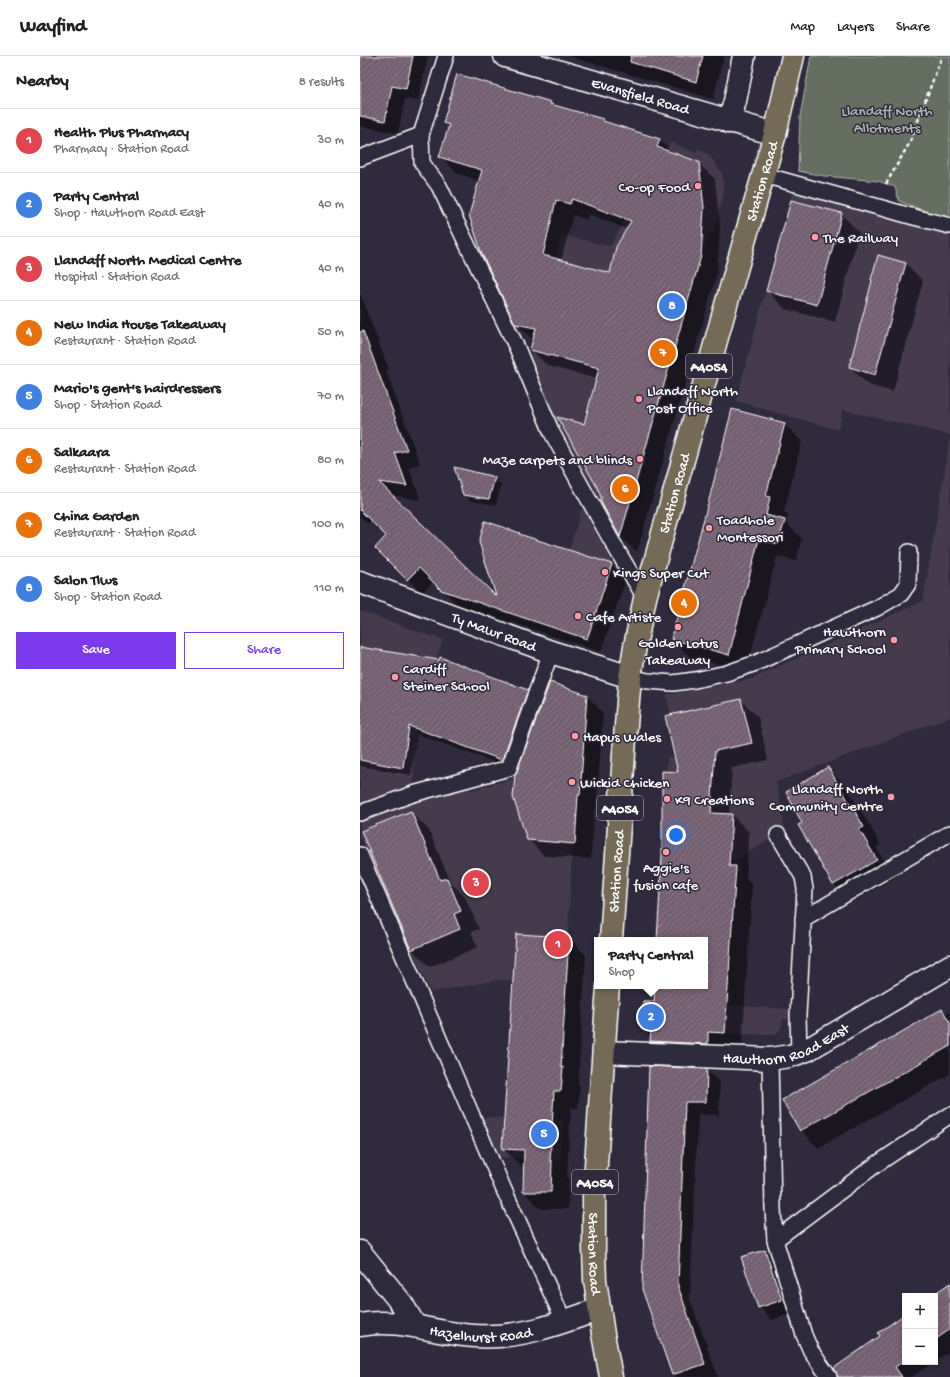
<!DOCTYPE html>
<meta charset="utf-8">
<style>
body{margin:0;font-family:"Gochi Hand",sans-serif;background:#f6f6f6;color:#222}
.controls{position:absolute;right:12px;bottom:12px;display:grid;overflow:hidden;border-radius:0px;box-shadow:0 2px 6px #0003}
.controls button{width:36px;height:36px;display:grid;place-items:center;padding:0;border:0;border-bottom:1px solid #e0e0e0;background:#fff;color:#222;font:20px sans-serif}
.you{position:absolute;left:316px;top:779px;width:14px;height:14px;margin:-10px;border:3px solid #fff;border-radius:50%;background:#1a73e8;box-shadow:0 0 0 6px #1a73e833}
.badge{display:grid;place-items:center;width:26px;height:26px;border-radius:50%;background:#7c3aed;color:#fff;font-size:13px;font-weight:700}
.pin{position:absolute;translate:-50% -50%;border:2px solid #fff;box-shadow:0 1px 4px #0006}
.popup{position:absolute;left:234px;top:881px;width:114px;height:52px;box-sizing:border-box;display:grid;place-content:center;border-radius:0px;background:#fff;filter:drop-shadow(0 1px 3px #0005);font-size:13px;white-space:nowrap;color:#767676}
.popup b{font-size:15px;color:#222}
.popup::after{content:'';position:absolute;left:50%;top:100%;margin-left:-8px;border:8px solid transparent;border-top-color:#fff}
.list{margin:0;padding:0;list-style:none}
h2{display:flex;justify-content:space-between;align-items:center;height:52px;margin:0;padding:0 16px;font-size:17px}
h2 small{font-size:13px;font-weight:400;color:#767676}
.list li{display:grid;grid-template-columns:26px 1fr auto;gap:12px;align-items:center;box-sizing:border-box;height:64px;padding:0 16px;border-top:1px solid #e0e0e0}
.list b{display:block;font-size:15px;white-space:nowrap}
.list p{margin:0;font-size:13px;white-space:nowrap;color:#767676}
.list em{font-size:13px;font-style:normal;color:#767676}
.actions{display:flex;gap:8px;padding:12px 16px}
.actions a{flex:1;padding:9px 0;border:1px solid #7c3aed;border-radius:0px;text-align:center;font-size:14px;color:#7c3aed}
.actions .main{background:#7c3aed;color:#fff}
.map{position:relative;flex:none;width:590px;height:1321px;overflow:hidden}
header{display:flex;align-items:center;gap:24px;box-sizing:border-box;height:56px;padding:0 20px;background:#fff;border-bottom:1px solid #e0e0e0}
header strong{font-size:19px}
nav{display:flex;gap:22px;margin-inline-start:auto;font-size:14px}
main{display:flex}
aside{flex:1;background:#fff}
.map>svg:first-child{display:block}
</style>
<header>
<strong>Wayfind</strong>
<nav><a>Map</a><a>Layers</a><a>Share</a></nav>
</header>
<main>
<aside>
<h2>Nearby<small>8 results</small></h2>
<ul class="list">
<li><span class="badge" style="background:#e0444e">1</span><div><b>Health Plus Pharmacy</b><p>Pharmacy · Station Road</p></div><em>30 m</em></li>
<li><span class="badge" style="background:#3f7fe0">2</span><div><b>Party Central</b><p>Shop · Hawthorn Road East</p></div><em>40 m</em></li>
<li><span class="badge" style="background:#e0444e">3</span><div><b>Llandaff North Medical Centre</b><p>Hospital · Station Road</p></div><em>40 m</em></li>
<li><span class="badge" style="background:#e8710a">4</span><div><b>New India House Takeaway</b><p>Restaurant · Station Road</p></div><em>50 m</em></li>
<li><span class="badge" style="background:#3f7fe0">5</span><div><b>Mario's gent's hairdressers</b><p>Shop · Station Road</p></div><em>70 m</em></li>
<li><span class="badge" style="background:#e8710a">6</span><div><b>Salkaara</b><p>Restaurant · Station Road</p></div><em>80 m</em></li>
<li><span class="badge" style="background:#e8710a">7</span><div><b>China Garden</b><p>Restaurant · Station Road</p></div><em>100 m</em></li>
<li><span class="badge" style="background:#3f7fe0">8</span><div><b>Salon Tlws</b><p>Shop · Station Road</p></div><em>110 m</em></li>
</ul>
<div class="actions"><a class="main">Save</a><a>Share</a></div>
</aside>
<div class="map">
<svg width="590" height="1321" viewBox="0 0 590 1321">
<defs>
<pattern id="building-hatch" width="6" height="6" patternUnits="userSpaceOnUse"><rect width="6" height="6" fill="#755e72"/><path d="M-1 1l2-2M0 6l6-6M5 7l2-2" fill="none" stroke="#8a7687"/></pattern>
</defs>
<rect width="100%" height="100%" fill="#2f2a3d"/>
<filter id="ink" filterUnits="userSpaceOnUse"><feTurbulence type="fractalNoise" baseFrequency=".025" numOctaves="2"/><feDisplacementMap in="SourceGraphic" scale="8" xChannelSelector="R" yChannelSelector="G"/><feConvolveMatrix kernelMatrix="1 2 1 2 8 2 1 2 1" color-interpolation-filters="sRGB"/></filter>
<g filter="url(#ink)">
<g fill="#443a4d">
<polygon points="311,86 336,97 338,92 349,99 362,117 364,138 353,178 349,176 301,348 260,485 212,404 168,305 175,288 201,179 250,190"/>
<polygon points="432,136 590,177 590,379 483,354 478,374 376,345"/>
<polygon points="590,381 590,661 416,726 425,774 376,804 302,800 307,701 321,700 306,639 391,623 563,545"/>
<polygon points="222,451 253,508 232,577 188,564"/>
<polygon points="0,555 83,584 56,659 53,733 0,750"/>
<polygon points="187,625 227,639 220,739 218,739 215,788 212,791 206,928 139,924 71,936 53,897 51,896 0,779 0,763 2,761 109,730 111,734 152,722"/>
<polygon points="283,944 429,953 428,963 423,963 421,972 415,979 281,974"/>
<polygon points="120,1061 203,1064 200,1104 136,1101"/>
</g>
<polygon fill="#656e61" stroke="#b2b6b0" points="451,0 590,0 590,161 573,158 539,145 535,131 518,125 464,120 438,115 440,61"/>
<g fill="#0007" fill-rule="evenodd">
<polygon points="0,0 68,0 58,45 45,43 38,77 0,70"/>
<polygon points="208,0 364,0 353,43"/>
<path d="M190,47L193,50L243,64L245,67L299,84L314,98L338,107L355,123L360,170L357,217L277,496L261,481L242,446V440L238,431L225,369L237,323L188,310L171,294L174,285L156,267L120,125L97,117L81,101L89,72L84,67ZM228,158L267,173L251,219L201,205L213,159L227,164Z"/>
<polygon points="481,158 499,176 475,266 425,253 407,235"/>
<polygon points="545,207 563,225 533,336 508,329 490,311"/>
<polygon points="0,237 29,314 26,315 60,408 49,412 61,444 31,439 139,544 120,486 159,478 162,480 251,509 266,523 241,596 96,548 74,525 62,537 16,492 28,480 12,465 7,467 0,460"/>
<polygon points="424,368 442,385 424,456 428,459 426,467 442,483 436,505 417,500 386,616 330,601 312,583"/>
<polygon points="134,422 141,429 136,449 111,445 104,438"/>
<polygon points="0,592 167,635 175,643 150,712 57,678 51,719 0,710"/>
<polygon points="227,640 243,657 236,754 234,754 231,803 184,800 168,783"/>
<polygon points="381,644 398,661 408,704 372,712 369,759 372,759 389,776 386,822 392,828 382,994 308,1002 291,985 291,981 283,972 295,946 296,930 345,930 345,884 298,884 319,717 306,661"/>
<polygon points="468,712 486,730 521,789 516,791 534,822 491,846 474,828 444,767"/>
<polygon points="51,756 69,774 91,827 105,841 119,873 111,876 118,891 70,911 52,894 3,775"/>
<polygon points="209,882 226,899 218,1028 220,1029 218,1052 211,1052 207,1121 209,1124 208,1153 181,1153 164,1136 164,1110 161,1110 143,1093"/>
<polygon points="582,954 586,958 590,955 590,1018 458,1092 441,1074"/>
<polygon points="290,1011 347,1014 360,1027 359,1059 338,1058 330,1243 358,1321 315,1321 313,1319"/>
<polygon points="404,1195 417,1208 434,1257 412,1264 399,1251"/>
<polygon points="590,1228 590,1295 575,1305 575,1240 573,1240"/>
<polygon points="545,1259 545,1306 574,1306 552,1321 479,1321"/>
</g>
<g fill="url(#building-hatch)" stroke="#fff" fill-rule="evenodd">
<polygon points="0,0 53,0 46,33 32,30 25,65 0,60"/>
<polygon points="271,0 343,0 336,26 270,6"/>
<path d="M97,18L191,46L190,48L243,63V65L300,83L297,91L339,106L344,152L341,200L260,481L241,446V441L237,431L197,361L224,368L239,312L170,294L176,272L155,268L122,198L109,159L122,114L79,101L89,69L83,67ZM212,143L271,165L256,191L250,217L183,199L196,144L210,148Z"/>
<polygon points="431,144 482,157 457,249 406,235"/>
<polygon points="518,199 546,207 515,319 489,311 512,225 511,224"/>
<polygon points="3,275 47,394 35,397 47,430 19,426 136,540 119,486 125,465 160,477 159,478 252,508 227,583 81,534 59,512 47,524 15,492 26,480 0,454 0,276"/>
<polygon points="372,353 425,367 406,440 410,441 406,459 425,464 418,488 399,483 369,599 311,583 349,444"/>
<polygon points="94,411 135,421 129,443 103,439"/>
<polygon points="0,591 79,604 80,601 168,634 142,704 49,670 43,712 0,704"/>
<polygon points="190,626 227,639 220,739 218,739 215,788 167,784 153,741 155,719 157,715"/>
<polygon points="381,643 392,687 355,695 351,757 372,758 369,810 376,810 365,977 348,976 348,988 290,985 291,973 282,973 283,945 294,945 295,930 345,930 345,884 297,884 302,800 302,715 318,716 305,660"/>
<polygon points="468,711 504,771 499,773 517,804 473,829 438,769 442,767 426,736"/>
<polygon points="51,755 80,824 87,822 101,855 94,858 100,873 51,894 1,775"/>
<polygon points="156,878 209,881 201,1011 203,1011 201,1035 194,1035 190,1105 192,1105 191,1136 163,1136 164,1094 142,1093"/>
<polygon points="582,953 590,967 590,990 440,1075 422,1044"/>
<polygon points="289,1010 347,1013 346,1046 325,1046 318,1230 345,1308 312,1319 282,1233"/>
<polygon points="405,1194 422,1244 398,1252 381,1201"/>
<polygon points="590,1227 590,1273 575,1284 575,1240 571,1240"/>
<polygon points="545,1258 545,1304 535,1311 542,1321 478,1321 474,1312 520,1280 518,1277"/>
</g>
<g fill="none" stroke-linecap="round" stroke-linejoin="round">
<g stroke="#fff" stroke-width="18">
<g id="service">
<polyline points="86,0 61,79 62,107 79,130 157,292 192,377 250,482 285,542"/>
<polyline points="0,102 61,79"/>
<polyline points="404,119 554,161 590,170"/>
<polyline points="270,621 288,625 313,627 335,624 367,617 396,607 517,552 541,538 548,528 549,496"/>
<polyline points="0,757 53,738 149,712 191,596"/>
<polyline points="418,779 443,821 445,833 438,959 439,997"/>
<polyline points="0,799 144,1134 204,1265"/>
<polyline points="443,863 590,777"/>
<polyline points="410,1003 413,1153 415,1184 444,1279 451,1295 469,1321"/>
<polyline points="415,1184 514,1110 590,1059"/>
</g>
</g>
<g stroke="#fff" stroke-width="25">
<g id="minor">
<path id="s1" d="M145,0L415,78"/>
<polyline points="369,66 375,45 384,0"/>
<path id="s2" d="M0,526L191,596L270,621"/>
<path id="s3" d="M244,996L410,1003L430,1000L447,994L590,910"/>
<polyline points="0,1196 42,1248 55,1270"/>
<path id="s4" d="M0,1269C39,1261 76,1278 115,1280C158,1283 199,1268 239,1253"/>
</g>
</g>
<g stroke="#fff" stroke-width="25">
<g id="primary">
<path id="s5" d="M251,884L266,669L270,621L275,590L285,542L362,263L415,78L433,0"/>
<path id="s6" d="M248,930L234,1139V1194L235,1224L243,1278L251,1321"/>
</g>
</g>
<polyline stroke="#fff" stroke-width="2.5" stroke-dasharray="4 3" stroke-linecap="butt" points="526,128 550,86 582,0"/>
<use href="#service" stroke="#2f2a3d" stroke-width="15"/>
<use href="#minor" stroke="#2f2a3d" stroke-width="22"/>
<use href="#primary" stroke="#756b55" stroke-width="22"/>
</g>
</g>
<g fill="#ff9aa2" stroke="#2f2a3d" stroke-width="1.5">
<circle cx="338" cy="130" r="4"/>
<circle cx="455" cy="181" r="4"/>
<circle cx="279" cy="343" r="4"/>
<circle cx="280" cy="403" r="4"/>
<circle cx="349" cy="472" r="4"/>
<circle cx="245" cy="516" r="4"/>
<circle cx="218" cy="560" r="4"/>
<circle cx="318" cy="571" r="4"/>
<circle cx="534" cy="584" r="4"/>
<circle cx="35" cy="621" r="4"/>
<circle cx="215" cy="680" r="4"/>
<circle cx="212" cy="726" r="4"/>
<circle cx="531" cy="741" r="4"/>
<circle cx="307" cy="743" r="4"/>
<circle cx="306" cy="796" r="4"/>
</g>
<g text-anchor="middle" stroke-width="3" stroke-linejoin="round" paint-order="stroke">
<g fill="#2f2a3d" stroke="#c1bfc5" stroke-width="1">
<rect x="326" y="298" width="46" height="24" rx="3"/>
<rect x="237" y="740" width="46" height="24" rx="3"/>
<rect x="212" y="1114" width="46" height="24" rx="3"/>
</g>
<g font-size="14" font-weight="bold" fill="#fff">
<text x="349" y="315">A4054</text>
<text x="260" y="757">A4054</text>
<text x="235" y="1131">A4054</text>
</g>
<g font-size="15" fill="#fff" stroke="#2f2a3d">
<text dy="5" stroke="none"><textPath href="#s1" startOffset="141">Evansfield Road</textPath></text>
<text dy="5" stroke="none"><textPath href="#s5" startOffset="777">Station Road</textPath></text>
<text dy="5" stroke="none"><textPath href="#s5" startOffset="453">Station Road</textPath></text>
<text dy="5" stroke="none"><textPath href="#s2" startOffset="143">Ty Mawr Road</textPath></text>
<text dy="5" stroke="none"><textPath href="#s5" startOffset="69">Station Road</textPath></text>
<text dy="5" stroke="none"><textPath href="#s3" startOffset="185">Hawthorn Road East</textPath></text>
<text dy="5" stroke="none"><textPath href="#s6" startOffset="268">Station Road</textPath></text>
<text dy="5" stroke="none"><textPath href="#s4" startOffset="122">Hazelhurst Road</textPath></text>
</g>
<g font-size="15" fill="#b2b6b0" stroke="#2f2a3d">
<text x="527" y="59">Llandaff North<tspan x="527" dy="17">Allotments</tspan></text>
</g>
<g font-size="15" fill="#fff" stroke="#2f2a3d" text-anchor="start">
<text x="330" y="135" text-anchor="end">Co-op Food</text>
<text x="463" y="186">The Railway</text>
<text x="287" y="339">Llandaff North<tspan x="287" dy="17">Post Office</tspan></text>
<text x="272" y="408" text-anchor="end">Maze carpets and blinds</text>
<text x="357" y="468">Toadhole<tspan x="357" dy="17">Montessori</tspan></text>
<text x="253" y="521">Kings Super Cut</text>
<text x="226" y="565">Cafe Artiste</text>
<text x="526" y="580" text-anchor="end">Hawthorn<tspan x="526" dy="17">Primary School</tspan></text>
<text x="318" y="591" text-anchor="middle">Golden Lotus<tspan x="318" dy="17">Takeaway</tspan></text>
<text x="43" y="617">Cardiff<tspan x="43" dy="17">Steiner School</tspan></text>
<text x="223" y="685">Hapus Wales</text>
<text x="220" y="731">Wickid Chicken</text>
<text x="523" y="737" text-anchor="end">Llandaff North<tspan x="523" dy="17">Community Centre</tspan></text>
<text x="315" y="748">K9 Creations</text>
<text x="306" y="816" text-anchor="middle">Aggie's<tspan x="306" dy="17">fusion cafe</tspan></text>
</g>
</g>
</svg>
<div class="controls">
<button>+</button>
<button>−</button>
</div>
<div class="you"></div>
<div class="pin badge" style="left:198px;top:888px;background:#e0444e">1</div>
<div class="pin badge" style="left:291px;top:961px;background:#3f7fe0">2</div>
<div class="popup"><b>Party Central</b>Shop</div>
<div class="pin badge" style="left:116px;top:827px;background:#e0444e">3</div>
<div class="pin badge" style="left:324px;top:547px;background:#e8710a">4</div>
<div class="pin badge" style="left:184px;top:1078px;background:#3f7fe0">5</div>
<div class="pin badge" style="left:265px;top:433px;background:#e8710a">6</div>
<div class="pin badge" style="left:303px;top:297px;background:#e8710a">7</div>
<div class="pin badge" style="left:312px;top:250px;background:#3f7fe0">8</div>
</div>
</main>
